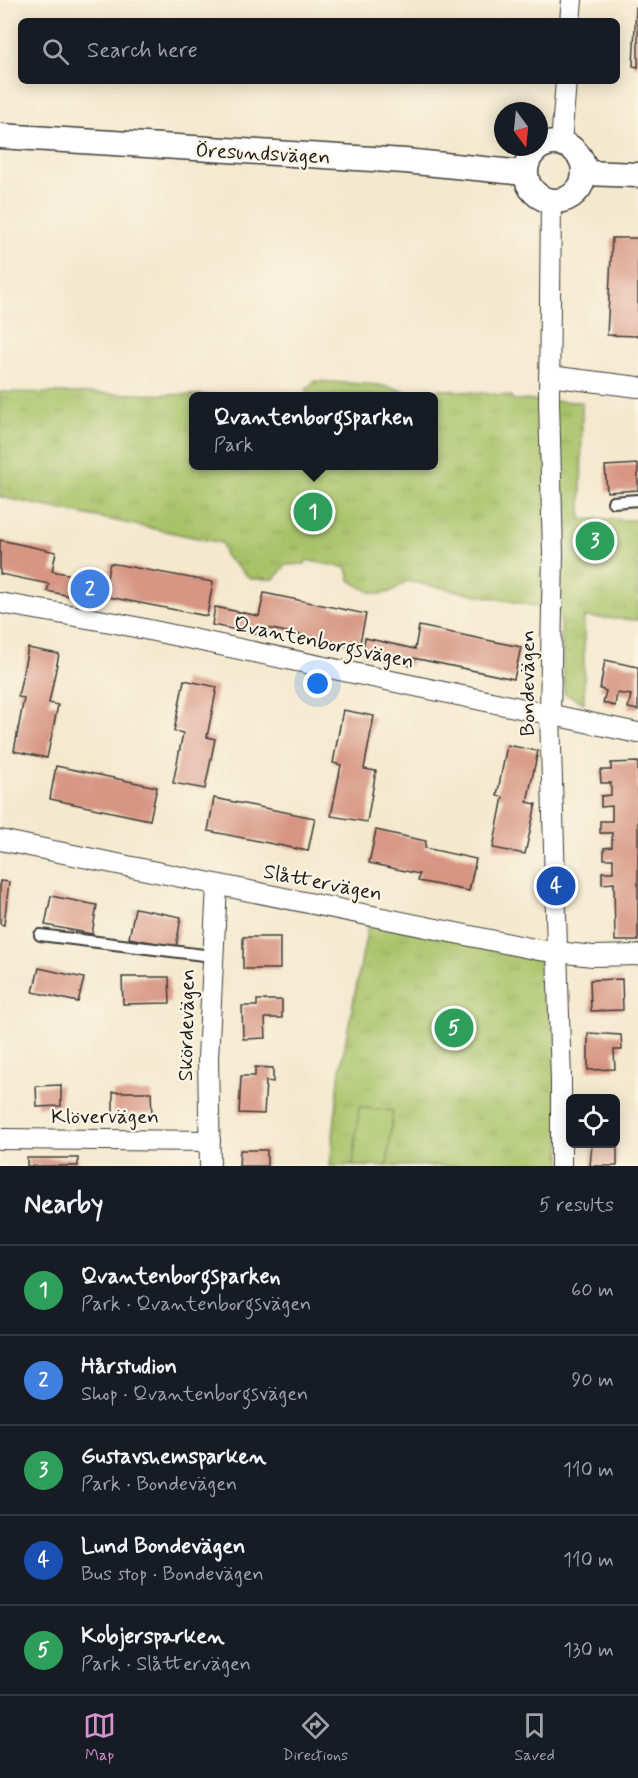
<!DOCTYPE html>
<meta charset="utf-8">
<style>
body{margin:0;font-family:Mynerve,sans-serif;background:#242831;color:#f1f3f6}
.controls{position:absolute;right:18px;bottom:18px;display:grid;overflow:hidden;border-radius:9px;box-shadow:0 3px 15px #0003}
.controls button{width:54px;height:54px;display:grid;place-items:center;padding:0;border:0;border-bottom:2px solid #363941;background:#171b24;color:#f1f3f6;font:30px sans-serif}
.compass{position:absolute;left:494px;top:102px;width:54px;height:54px;border-radius:50%;background:#171b24;box-shadow:0 3px 15px #0003;rotate:165deg}
.you{position:absolute;left:318px;top:684px;width:21px;height:21px;margin:-15px;border:4px solid #fff;border-radius:50%;background:#1a73e8;box-shadow:0 0 0 9px #1a73e833}
.badge{display:grid;place-items:center;width:39px;height:39px;border-radius:50%;background:#d690ce;color:#fff;font-size:20px;font-weight:700}
.pin{position:absolute;translate:-50% -50%;border:3px solid #fff;box-shadow:0 2px 6px #0006}
.popup{position:absolute;left:189px;top:392px;width:249px;height:78px;box-sizing:border-box;display:grid;place-content:center;border-radius:9px;background:#171b24;filter:drop-shadow(0 2px 4px #0005);font-size:20px;white-space:nowrap;color:#9ea1a6}
.popup b{font-size:22px;color:#f1f3f6}
.popup::after{content:'';position:absolute;left:50%;top:100%;margin-left:-12px;border:12px solid transparent;border-top-color:#171b24}
.list{margin:0;padding:0;list-style:none}
h2{display:flex;justify-content:space-between;align-items:center;height:78px;margin:0;padding:0 24px;font-size:26px}
h2 small{font-size:20px;font-weight:400;color:#9ea1a6}
.list li{display:grid;grid-template-columns:39px 1fr auto;gap:18px;align-items:center;box-sizing:border-box;height:90px;padding:0 24px;border-top:2px solid #363941}
.list b{display:block;font-size:22px;white-space:nowrap}
.list p{margin:0;font-size:20px;white-space:nowrap;color:#9ea1a6}
.list em{font-size:20px;font-style:normal;color:#9ea1a6}
.icon{flex:none;width:33px;height:33px;fill:none;stroke:currentColor;stroke-width:2;stroke-linecap:round;stroke-linejoin:round}
.map{position:relative;flex:none;width:638px;height:1166px;overflow:hidden}
.search{position:absolute;background:#171b24;box-shadow:0 3px 15px #0003;left:18px;right:18px;top:18px;height:66px;display:flex;align-items:center;gap:15px;box-sizing:border-box;padding:0 21px;border-radius:9px;color:#9ea1a6;font-size:22px}
.sheet{height:528px;background:#171b24}
nav{display:flex;justify-content:space-around;align-items:center;box-sizing:border-box;height:84px;border-top:2px solid #363941;background:#171b24;font-size:16px;color:#9ea1a6}
nav a{display:grid;justify-items:center;gap:3px}
nav .on{color:#d690ce}
.map>svg:first-child{display:block}
</style>
<div class="map">
<svg width="638" height="1166" viewBox="0 0 638 1166">
<defs>
<pattern id="grass-tufts" width="24" height="20" patternUnits="userSpaceOnUse" patternTransform="scale(1.5)"><rect width="24" height="20" fill="#a8c268"/><path d="M3 7l-1-3M5 7V3M7 7l1-3M15 17l-1-3M17 17v-4M19 17l1-3" fill="none" stroke="#90a65a"/></pattern>
</defs>
<rect width="100%" height="100%" fill="#fcf5e5"/>
<filter id="ink" filterUnits="userSpaceOnUse"><feTurbulence type="fractalNoise" baseFrequency=".0167" numOctaves="2"/><feDisplacementMap in="SourceGraphic" scale="12" xChannelSelector="R" yChannelSelector="G"/><feConvolveMatrix kernelMatrix="1 2 1 2 8 2 1 2 1" color-interpolation-filters="sRGB"/></filter>
<filter id="wash" filterUnits="userSpaceOnUse"><feTurbulence type="fractalNoise" baseFrequency=".008" numOctaves="4" result="noise"/><feDisplacementMap in="SourceGraphic" scale="24" xChannelSelector="R" yChannelSelector="G"/><feGaussianBlur stdDeviation="1.35" result="paint"/><feColorMatrix in="noise" values="0 0 0 0 0 0 0 0 0 0 0 0 0 0 0 0 0 1.4 0 .05"/><feComposite in="paint" operator="in"/></filter>
<g filter="url(#wash)">
<rect width="100%" height="100%" fill="#f4e9ce"/>
<g fill="url(#grass-tufts)" stroke="#626f42" stroke-width="1.5">
<polygon points="314,381 379,385 405,391 405,396 307,396 307,389"/>
<path d="M438,389L511,396L513,400L582,402L581,519L638,520V620L584,617V703L564,693L560,611L407,581C381,601 376,596 350,580L347,568L306,560L305,564L286,565L274,579H251L225,556L222,543L0,497V392L274,396H193V466H433V398Z"/>
<polygon points="370,916 557,953 561,1166 330,1166 340,1070"/>
</g>
<polygon fill="#a8c268" stroke="#626f42" stroke-width="1.5" points="359,1107 393,1111 387,1166 353,1166"/>
<g id="blocks">
<g fill="#d79583">
<polygon points="636,7 638,7 638,67 633,66"/>
<polygon points="612,238 638,238 638,336 607,335"/>
<polygon points="638,464 638,490 607,492 605,466"/>
<polygon points="0,540 56,552 52,571 106,582 110,563 213,582 207,616 104,596 102,603 47,591 49,584 0,574"/>
<polygon points="264,593 366,614 359,647 257,626 256,634 212,625 215,607 259,616"/>
<polygon points="419,626 521,647 514,679 413,658 411,666 362,655 365,638 415,649"/>
<polygon points="28,648 59,654 49,703 58,705 47,758 14,751 24,698 18,697"/>
<polygon points="605,660 638,667 638,710 628,708 631,695 617,693 615,706 603,703 606,691 600,689"/>
<polygon points="184,680 217,687 207,737 215,739 205,789 173,783 183,733 174,731"/>
<polygon points="343,710 374,716 364,769 376,771 367,822 331,816 341,765 333,763"/>
<polygon points="507,745 538,751 527,802 536,804 525,854 493,848 503,797 497,796"/>
<polygon points="638,762 638,941 615,941 614,883 602,884 602,872 613,872 613,859 604,859 604,848 612,847 612,833 600,833 600,821 612,821 612,806 601,807 601,796 611,795 611,783 601,783 600,770 611,770 611,763"/>
<polygon points="56,766 157,787 150,820 50,799"/>
<polygon points="214,798 315,818 308,851 208,831"/>
<polygon points="376,830 426,841 425,848 476,859 469,891 418,881 419,874 369,863"/>
<polygon points="0,881 9,882 4,925 0,924"/>
<polygon points="51,896 97,905 92,934 45,925"/>
<polygon points="135,908 181,917 176,947 129,938"/>
<rect x="243" y="937" width="37" height="32"/>
<polygon points="39,968 84,978 78,1002 33,992"/>
<polygon points="122,977 169,977 170,1003 123,1004"/>
<polygon points="622,979 623,1010 591,1011 590,980"/>
<polygon points="257,1000 282,1000 282,1018 265,1018 266,1038 243,1039 242,1006 257,1006"/>
<polygon points="588,1033 621,1035 622,1050 614,1050 615,1069 588,1070"/>
<polygon points="255,1067 273,1068 273,1082 266,1081 264,1114 239,1113 241,1076 255,1076"/>
<polygon points="61,1085 61,1106 37,1107 36,1086"/>
<polygon points="113,1092 151,1092 152,1114 113,1114"/>
<polygon points="617,1143 617,1166 590,1166 592,1144"/>
<polygon points="240,1150 267,1150 267,1166 239,1166"/>
<rect x="27" y="1158" width="51" height="8"/>
</g>
</g>
</g>
<g filter="url(#ink)">
<use href="#blocks" fill-opacity="0" stroke="#3c3b37" stroke-width="1.5"/>
<g fill="none" stroke-linecap="round" stroke-linejoin="round">
<g stroke="#3c3b37" stroke-width="14">
<g id="service">
<polyline points="613,502 638,500"/>
<polyline points="40,935 212,956"/>
</g>
</g>
<g stroke="#3c3b37" stroke-width="22">
<g id="minor">
<polyline points="570,21 572,0"/>
<polyline points="561,143 566,81"/>
<polyline points="551,201 549,401 553,554 550,714 561,1082 561,1166"/>
<polyline points="549,376 638,387"/>
<polyline points="0,603 116,623 638,733"/>
<polyline points="0,840 539,950 593,956 638,955"/>
<polyline points="0,1139 210,1141"/>
<polyline points="210,1166 208,1058 217,886"/>
</g>
</g>
<g stroke="#3c3b37" stroke-width="27">
<g id="tertiary">
<polyline points="0,136 405,161 525,173"/>
<circle cx="555" cy="172" r="29"/>
<polyline points="585,173 638,175"/>
</g>
</g>
<use href="#service" stroke="#fff" stroke-width="10"/>
<use href="#minor" stroke="#fff" stroke-width="20"/>
<use href="#tertiary" stroke="#fff" stroke-width="24"/>
</g>
</g>
<g text-anchor="middle" stroke-width="4.5" stroke-linejoin="round" paint-order="stroke">
<g font-size="21" fill="#1c1c1c" stroke="#fcf5e5">
<text transform="translate(263 153) rotate(3)" y="7">Öresundsvägen</text>
<text transform="translate(324 642) rotate(12)" y="7">Qvantenborgsvägen</text>
<text transform="translate(527 683) rotate(-90)" y="7">Bondevägen</text>
<text transform="translate(323 882) rotate(11)" y="7">Slåttervägen</text>
<text transform="translate(186 1025) rotate(-89)" y="7">Skördevägen</text>
<text x="105" y="1123">Klövervägen</text>
</g>
</g>
</svg>
<div class="controls">
<button><svg class="icon" aria-label="locate" viewBox="0 0 24 24"><circle cx="12" cy="12" r="6"/><path d="M12 2v4M12 18v4M2 12h4M18 12h4"/></svg></button>
</div>
<svg class="compass" viewBox="-18 -18 36 36"><path d="M0-13l5 13h-10z" fill="#e53935"/><path d="M0 13l5-13h-10z" fill="#9ea1a6"/></svg>
<div class="you"></div>
<div class="pin badge" style="left:313px;top:512px;background:#2e9e5b">1</div>
<div class="popup"><b>Qvantenborgsparken</b>Park</div>
<div class="pin badge" style="left:90px;top:589px;background:#3f7fe0">2</div>
<div class="pin badge" style="left:595px;top:541px;background:#2e9e5b">3</div>
<div class="pin badge" style="left:556px;top:886px;background:#1a4fb4">4</div>
<div class="pin badge" style="left:454px;top:1028px;background:#2e9e5b">5</div>
<div class="search"><svg class="icon" aria-label="search" viewBox="0 0 24 24"><circle cx="10" cy="10" r="6"/><path d="M15 15l6 6"/></svg>Search here</div>
</div>
<section class="sheet">
<h2>Nearby<small>5 results</small></h2>
<ul class="list">
<li><span class="badge" style="background:#2e9e5b">1</span><div><b>Qvantenborgsparken</b><p>Park · Qvantenborgsvägen</p></div><em>60 m</em></li>
<li><span class="badge" style="background:#3f7fe0">2</span><div><b>Hårstudion</b><p>Shop · Qvantenborgsvägen</p></div><em>90 m</em></li>
<li><span class="badge" style="background:#2e9e5b">3</span><div><b>Gustavshemsparken</b><p>Park · Bondevägen</p></div><em>110 m</em></li>
<li><span class="badge" style="background:#1a4fb4">4</span><div><b>Lund Bondevägen</b><p>Bus stop · Bondevägen</p></div><em>110 m</em></li>
<li><span class="badge" style="background:#2e9e5b">5</span><div><b>Kobjersparken</b><p>Park · Slåttervägen</p></div><em>130 m</em></li>
</ul>
</section>
<nav>
<a class="on"><svg class="icon" aria-label="map" viewBox="0 0 24 24"><path d="M3 6l6-2 6 2 6-2v14l-6 2-6-2-6 2zM9 4v14M15 6v14"/></svg>Map</a>
<a><svg class="icon" aria-label="directions" viewBox="0 0 24 24"><path d="M12 3l9 9-9 9-9-9zM9 14v-3h6M13 9l2 2-2 2"/></svg>Directions</a>
<a><svg class="icon" aria-label="saved" viewBox="0 0 24 24"><path d="M7 4h10v16l-5-4-5 4z"/></svg>Saved</a>
</nav>
